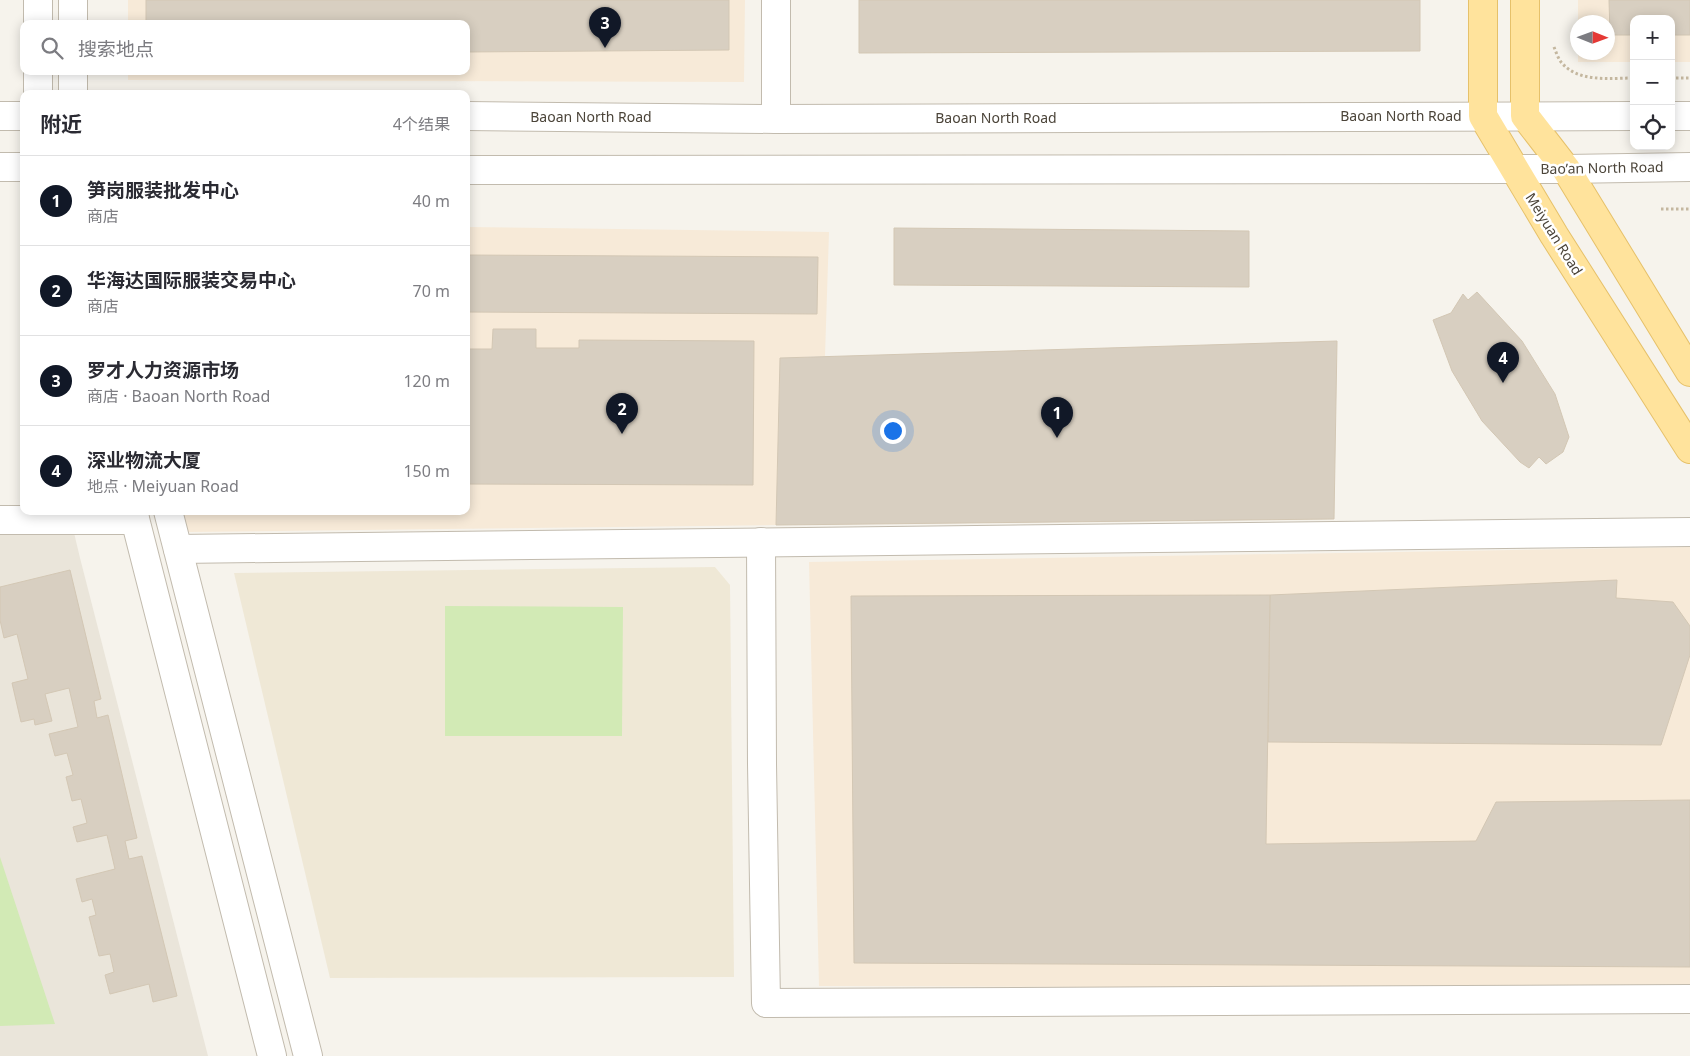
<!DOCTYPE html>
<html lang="zh">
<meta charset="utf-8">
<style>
body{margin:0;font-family:"Noto Sans","Noto Sans SC",sans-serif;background:#f2f2f3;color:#2b2b33}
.controls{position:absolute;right:15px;top:15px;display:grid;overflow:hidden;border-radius:10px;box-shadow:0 2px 12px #0003}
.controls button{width:45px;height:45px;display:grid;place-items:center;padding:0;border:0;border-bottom:1px solid #e1e1e2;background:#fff;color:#2b2b33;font:25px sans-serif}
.compass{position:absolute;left:1570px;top:15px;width:45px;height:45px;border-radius:50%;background:#fff;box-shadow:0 2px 12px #0003;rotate:91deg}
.you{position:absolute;left:892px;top:430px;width:18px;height:18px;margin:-12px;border:4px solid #fff;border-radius:50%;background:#1a73e8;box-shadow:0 0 0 8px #1a73e833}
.badge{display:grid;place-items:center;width:32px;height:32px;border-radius:50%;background:#111827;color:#fff;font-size:16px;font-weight:700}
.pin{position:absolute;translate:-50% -41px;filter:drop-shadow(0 1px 2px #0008)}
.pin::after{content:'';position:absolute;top:26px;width:18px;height:15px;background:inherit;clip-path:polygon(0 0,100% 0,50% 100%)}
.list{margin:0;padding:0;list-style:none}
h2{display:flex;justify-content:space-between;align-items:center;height:65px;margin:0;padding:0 20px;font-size:21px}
h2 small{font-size:16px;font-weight:400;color:#7c7c81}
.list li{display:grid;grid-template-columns:32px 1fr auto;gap:15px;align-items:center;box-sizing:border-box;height:90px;padding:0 20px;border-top:1px solid #e1e1e2}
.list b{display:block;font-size:19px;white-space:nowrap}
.list p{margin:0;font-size:16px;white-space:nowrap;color:#7c7c81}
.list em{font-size:16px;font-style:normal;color:#7c7c81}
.icon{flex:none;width:28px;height:28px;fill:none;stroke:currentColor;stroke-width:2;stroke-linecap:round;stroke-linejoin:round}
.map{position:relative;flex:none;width:1690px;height:1056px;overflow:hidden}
.search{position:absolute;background:#fff;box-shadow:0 2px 12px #0003;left:20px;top:20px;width:450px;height:55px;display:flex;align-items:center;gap:12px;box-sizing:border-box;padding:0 18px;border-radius:10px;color:#7c7c81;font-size:19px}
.panel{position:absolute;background:#fff;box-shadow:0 2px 12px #0003;left:20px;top:90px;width:450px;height:425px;border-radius:10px}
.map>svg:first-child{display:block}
</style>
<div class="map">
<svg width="1690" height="1056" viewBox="0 0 1690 1056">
<rect width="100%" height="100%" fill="#f6f3ec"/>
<polygon fill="#eae5da" points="0,520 71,520 80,558 208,1056 0,1056"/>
<g fill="#f7ead8">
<polygon points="128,0 745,0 744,82 128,80 128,71 466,71 466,24 128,24"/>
<polygon points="1578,0 1690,0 1690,62 1671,62 1671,19 1634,19 1634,62 1578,62 1578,53 1608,52 1608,22 1578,22"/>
<polygon points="466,227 829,232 825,356 780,358 776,525 185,532 183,511 466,511"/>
<polygon points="1690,547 1690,989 819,986 809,562"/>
</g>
<polygon fill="#efe8d6" points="715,567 730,585 734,977 330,978 234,573"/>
<g fill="#d2eab5">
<polygon points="445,606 623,607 622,736 445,736"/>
<polygon points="0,857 55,1024 0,1026"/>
</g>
<g fill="#d8cfc1" stroke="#d3c7b4">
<polygon points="146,0 729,0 729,50 466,52 466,24 146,24"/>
<polygon points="859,0 1420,0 1420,51 859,53"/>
<polygon points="1609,0 1690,0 1690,35 1671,35 1671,19 1634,19 1634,35 1610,35"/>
<polygon points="894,228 1249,231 1249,287 894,285"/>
<polygon points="466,255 818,257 817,314 466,312"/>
<polygon points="1477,292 1522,341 1555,394 1569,437 1563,452 1546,464 1539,457 1529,468 1520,462 1482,421 1452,371 1433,320 1451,313 1463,294 1468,300"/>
<polygon points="493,329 536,329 536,348 579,348 579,340 754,341 753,485 466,484 466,349 492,349"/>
<polygon points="1337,341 1334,519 776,525 780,358"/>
<polygon points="70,570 101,699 94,701 97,718 108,715 137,838 125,841 129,859 142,856 177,996 153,1002 149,984 110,994 105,975 114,972 110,954 99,956 89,917 96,915 92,899 82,902 76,879 115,869 107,835 77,842 73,827 87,823 81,799 72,801 66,777 73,775 67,753 55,756 49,734 78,727 69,688 45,694 52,721 35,725 34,719 21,722 12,683 28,679 17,634 4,638 0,620 0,587"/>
<polygon points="1617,580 1616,598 1673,602 1690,626 1690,655 1661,745 1268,742 1270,595"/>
<polygon points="1270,595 1266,844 1476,841 1496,802 1690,800 1690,967 854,963 851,596"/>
</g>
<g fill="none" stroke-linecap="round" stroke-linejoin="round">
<g stroke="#c2bbae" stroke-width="30">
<g id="minor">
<polyline points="38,0 38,24"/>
<polyline points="73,0 73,24"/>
<polyline points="38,71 38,94"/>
<polyline points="73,71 73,94"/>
<polyline points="0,116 24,116"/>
<polyline points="466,116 776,119 1634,116"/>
<polyline points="1671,116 1690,116"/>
<polyline points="776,119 776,0"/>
<polyline points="0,167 24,167"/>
<polyline points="466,170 1566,169 1690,167"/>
<polyline points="133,511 272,1056"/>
<polyline points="168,511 308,1056"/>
<polyline points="0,520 135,520"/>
<polyline points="761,542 762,764 766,1003 1690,999"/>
<polyline points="178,549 1690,532"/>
</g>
</g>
<g stroke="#e6c16a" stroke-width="30">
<g id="major">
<polyline points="1483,0 1483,116 1554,235 1690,449"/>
<polyline points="1525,0 1525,116 1566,169 1690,372"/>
</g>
</g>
<g stroke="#c4b79f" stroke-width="3" stroke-dasharray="2.5 2.5" stroke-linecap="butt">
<path d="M1554,47C1556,52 1558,58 1561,62C1578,83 1610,78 1634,78"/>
<polyline points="1671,78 1690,78"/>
<polyline points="1661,209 1690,209"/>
</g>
<use href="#minor" stroke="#fff" stroke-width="28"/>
<use href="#major" stroke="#ffe39c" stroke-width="28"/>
</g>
<g text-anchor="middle" stroke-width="5" stroke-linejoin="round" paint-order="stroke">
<g font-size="14" fill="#4b4439" stroke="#fff">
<text x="1401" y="121">Baoan North Road</text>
<text x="591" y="122">Baoan North Road</text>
<text x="996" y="123">Baoan North Road</text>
<text transform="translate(1602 168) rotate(-1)" y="5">Bao’an North Road</text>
<text transform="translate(1554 234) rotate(58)" y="5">Meiyuan Road</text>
</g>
</g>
</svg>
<div class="controls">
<button>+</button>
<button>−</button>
<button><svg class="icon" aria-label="locate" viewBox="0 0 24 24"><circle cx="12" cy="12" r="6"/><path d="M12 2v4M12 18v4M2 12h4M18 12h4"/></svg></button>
</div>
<svg class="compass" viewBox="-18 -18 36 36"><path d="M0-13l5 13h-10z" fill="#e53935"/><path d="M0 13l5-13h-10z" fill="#7c7c81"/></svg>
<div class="you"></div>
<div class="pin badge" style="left:1057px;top:438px">1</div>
<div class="pin badge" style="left:622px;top:434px">2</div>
<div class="pin badge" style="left:605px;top:48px">3</div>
<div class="pin badge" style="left:1503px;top:383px">4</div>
<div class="search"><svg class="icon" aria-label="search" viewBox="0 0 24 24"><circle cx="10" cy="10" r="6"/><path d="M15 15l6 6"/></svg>搜索地点</div>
<section class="panel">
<h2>附近<small>4个结果</small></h2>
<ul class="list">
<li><span class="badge">1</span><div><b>笋岗服装批发中心</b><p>商店</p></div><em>40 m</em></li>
<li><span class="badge">2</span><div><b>华海达国际服装交易中心</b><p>商店</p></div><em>70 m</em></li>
<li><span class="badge">3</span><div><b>罗才人力资源市场</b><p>商店 · Baoan North Road</p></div><em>120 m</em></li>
<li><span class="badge">4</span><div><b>深业物流大厦</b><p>地点 · Meiyuan Road</p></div><em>150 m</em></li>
</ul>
</section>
</div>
